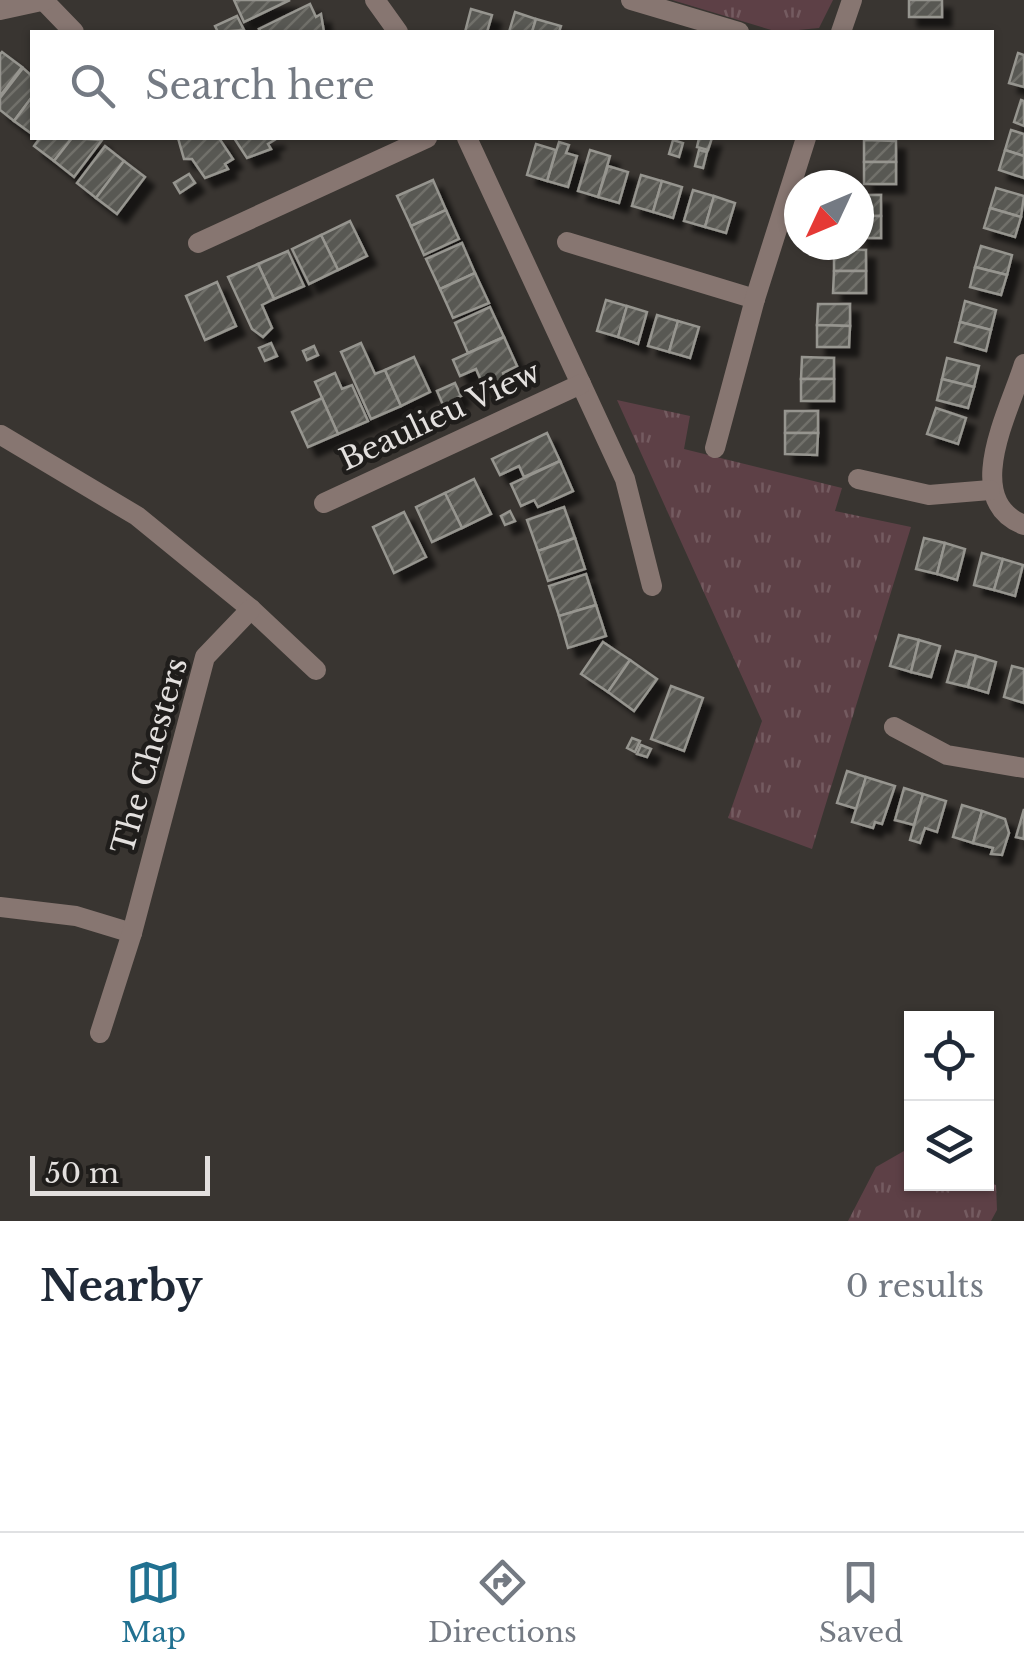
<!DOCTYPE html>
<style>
body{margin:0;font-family:"Libre Baskerville",serif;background:#f6f6f7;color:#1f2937}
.controls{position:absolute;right:30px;bottom:30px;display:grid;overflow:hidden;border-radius:0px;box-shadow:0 2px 8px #0004}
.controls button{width:90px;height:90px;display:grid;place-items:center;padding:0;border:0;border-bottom:2px solid #e0e1e3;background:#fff;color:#1f2937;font:50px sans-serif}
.compass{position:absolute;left:784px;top:170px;width:90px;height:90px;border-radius:50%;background:#fff;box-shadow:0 2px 8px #0004;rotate:226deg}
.scale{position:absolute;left:30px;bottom:25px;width:180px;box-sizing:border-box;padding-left:10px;border:5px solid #e3e0de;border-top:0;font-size:28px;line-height:35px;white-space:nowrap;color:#e3e0de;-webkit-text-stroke:8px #1f1d1b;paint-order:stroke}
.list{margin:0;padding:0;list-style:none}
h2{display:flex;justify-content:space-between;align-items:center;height:130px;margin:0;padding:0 40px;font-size:42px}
h2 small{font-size:32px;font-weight:400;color:#747a83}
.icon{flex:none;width:55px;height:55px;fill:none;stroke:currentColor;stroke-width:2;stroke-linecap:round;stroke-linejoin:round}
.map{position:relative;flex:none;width:1024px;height:1221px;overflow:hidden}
.search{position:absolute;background:#fff;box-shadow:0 2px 8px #0004;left:30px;right:30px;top:30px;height:110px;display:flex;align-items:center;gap:25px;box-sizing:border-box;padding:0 35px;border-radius:0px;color:#747a83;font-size:38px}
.sheet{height:310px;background:#fff}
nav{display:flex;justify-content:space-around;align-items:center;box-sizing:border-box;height:140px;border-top:2px solid #e0e1e3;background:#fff;font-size:28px;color:#747a83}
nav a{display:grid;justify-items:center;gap:5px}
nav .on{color:#217191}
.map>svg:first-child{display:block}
</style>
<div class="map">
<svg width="1024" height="1221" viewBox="0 0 1024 1221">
<defs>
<pattern id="grass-tufts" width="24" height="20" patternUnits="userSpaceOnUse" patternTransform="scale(2.5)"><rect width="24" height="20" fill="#5d4046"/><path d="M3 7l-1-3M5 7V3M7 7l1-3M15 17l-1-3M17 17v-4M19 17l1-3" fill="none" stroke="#745b60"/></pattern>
<pattern id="building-hatch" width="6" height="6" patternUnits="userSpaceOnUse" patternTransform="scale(2.5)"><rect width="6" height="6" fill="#595853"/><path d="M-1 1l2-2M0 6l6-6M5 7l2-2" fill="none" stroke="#71706b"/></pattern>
<filter id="shadow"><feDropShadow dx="9" dy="9" stdDeviation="2.5" flood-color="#0009"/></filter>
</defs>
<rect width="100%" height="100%" fill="#393531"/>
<g fill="url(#grass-tufts)">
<polygon points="672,0 833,0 819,28 778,32"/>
<polygon points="617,400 690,416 684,449 842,488 835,511 911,527 812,849 728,818 762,721"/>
<polygon points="911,1147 912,1184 986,1184 987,1180 996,1185 997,1210 991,1221 848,1221 876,1167"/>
</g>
<g fill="url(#building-hatch)" stroke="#96958f" stroke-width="2.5" filter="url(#shadow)">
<polygon points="234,0 290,0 244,22"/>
<rect x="909" y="0" width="33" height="17"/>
<polygon points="310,4 316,17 321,14 324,32 261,32 259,29"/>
<polygon points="471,9 492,15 487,32 465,32"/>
<polygon points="515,12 536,19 532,32 509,32"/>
<polygon points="237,16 244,30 218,32 215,26"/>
<polygon points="536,19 561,26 559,32 532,32"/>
<polygon points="2,52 22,67 0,96 0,54"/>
<polygon points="1018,53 1024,55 1024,87 1009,83"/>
<polygon points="23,68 32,76 32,97 14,121 0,110 0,98"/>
<polygon points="32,97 32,134 14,121"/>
<polygon points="1021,100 1024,101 1024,126 1014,122"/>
<polygon points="1011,130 1024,134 1024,156 1005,150"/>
<polygon points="40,138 72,138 54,161 34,146"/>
<polygon points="72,138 102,140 74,177 54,161"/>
<polygon points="178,138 219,138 233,159 225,164 228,169 205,178 192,159 184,159"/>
<polygon points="234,138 275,138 276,139 268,144 271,149 247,158"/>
<polygon points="699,138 712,138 708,150 697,147"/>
<polygon points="673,140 683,143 679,157 669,154"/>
<polygon points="864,140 896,141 896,162 864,162"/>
<polygon points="559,142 569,145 566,153 577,156 568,187 547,181"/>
<polygon points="536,144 556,150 547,181 527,175"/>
<polygon points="105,146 124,161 96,198 77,183"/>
<polygon points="590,150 610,156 598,197 578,191"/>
<polygon points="699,150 707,152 703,168 695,166"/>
<polygon points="1005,150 1024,156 1024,178 999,170"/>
<polygon points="124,161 145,177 117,214 96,198"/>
<rect x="864" y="162" width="32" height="22"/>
<polygon points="608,166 628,172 619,203 598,197"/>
<polygon points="189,174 195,183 180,193 174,183"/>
<polygon points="641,175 662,181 653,212 632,206"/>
<polygon points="433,180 446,210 411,226 397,196"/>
<polygon points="662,181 682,187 673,218 653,212"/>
<polygon points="996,188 1024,196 1021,217 990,208"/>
<polygon points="693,190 714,196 705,227 684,221"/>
<rect x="859" y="195" width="22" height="21"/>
<polygon points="714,196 735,203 726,233 705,227"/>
<polygon points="990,208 1021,217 1015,237 984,228"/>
<polygon points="446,210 459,239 424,255 411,226"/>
<rect x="859" y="216" width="22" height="22"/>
<polygon points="350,221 367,256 338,270 321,235"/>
<polygon points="321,235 338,270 309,284 292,249"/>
<polygon points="462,243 475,273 440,289 426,259"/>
<polygon points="981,246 1012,255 1007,275 975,267"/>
<polygon points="834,249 866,250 866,271 834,271"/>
<polygon points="288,251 304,286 274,299 258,264"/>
<polygon points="258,264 274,299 262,305 272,328 263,337 252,329 228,277"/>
<polygon points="975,267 1007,275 1001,295 970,287"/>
<polygon points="834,271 866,271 866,293 833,293"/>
<polygon points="475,273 489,303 453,318 440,289"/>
<polygon points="217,282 236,326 205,340 186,296"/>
<polygon points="606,300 627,306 618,337 597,331"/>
<polygon points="965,301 996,310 991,330 960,322"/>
<polygon points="818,304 850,304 850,326 817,325"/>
<polygon points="627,306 647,312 638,344 618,337"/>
<polygon points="490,307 504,337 468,353 455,323"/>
<polygon points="657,315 678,321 669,352 648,346"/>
<polygon points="678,321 699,327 690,358 669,352"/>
<polygon points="960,322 991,330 986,351 955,342"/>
<polygon points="817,325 850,326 849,347 817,347"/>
<polygon points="504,337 517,366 503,373 507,383 486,392 476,369 460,376 453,360"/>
<polygon points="271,343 277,356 265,361 259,348"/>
<polygon points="361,343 375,374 385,370 401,406 371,419 341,352"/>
<polygon points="314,346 318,355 307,360 303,351"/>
<polygon points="414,357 430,392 401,406 385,370"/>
<polygon points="802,357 834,358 834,379 801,379"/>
<polygon points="947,358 979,366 974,387 942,379"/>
<polygon points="335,373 342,389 352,385 368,421 338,434 315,382"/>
<rect x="801" y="379" width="33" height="22"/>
<polygon points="942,379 974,387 968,408 937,400"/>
<polygon points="455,383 461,396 443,405 437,391"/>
<polygon points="322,398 338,434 308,447 292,412"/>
<polygon points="936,408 966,418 958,444 927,434"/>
<rect x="785" y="411" width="33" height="22"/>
<polygon points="547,433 560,461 524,477 519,466 500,475 492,459"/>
<polygon points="785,433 818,433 817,455 785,454"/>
<polygon points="560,461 573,491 538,507 534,500 521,506 511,484"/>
<polygon points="474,479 491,514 462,528 445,493"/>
<polygon points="445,493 462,528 432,542 416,507"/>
<polygon points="564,507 575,538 538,551 527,520"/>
<polygon points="510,511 515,521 505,525 501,516"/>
<polygon points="404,512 426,557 394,573 373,527"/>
<polygon points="575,538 585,569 548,581 538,551"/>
<polygon points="924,538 945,543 937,574 916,569"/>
<polygon points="945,543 965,549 957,580 937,574"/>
<polygon points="982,553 1003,559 994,590 974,585"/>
<polygon points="1003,559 1023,565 1015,596 994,590"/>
<polygon points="586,574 596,605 559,616 549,586"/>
<polygon points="596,605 606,636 568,648 559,616"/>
<polygon points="899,635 919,640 911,672 890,666"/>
<polygon points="919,640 940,646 931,677 911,672"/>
<polygon points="603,642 630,660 608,692 581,674"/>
<polygon points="956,651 976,656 968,687 947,682"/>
<polygon points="976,656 996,662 988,693 968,687"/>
<polygon points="630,660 657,679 634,711 608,692"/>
<polygon points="1012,666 1024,669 1024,703 1004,697"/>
<polygon points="671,686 703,698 684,751 651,739"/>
<polygon points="632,738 640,741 635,752 627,748"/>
<polygon points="641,745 651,749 647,757 637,754"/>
<polygon points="847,771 866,777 857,809 837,803"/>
<polygon points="866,777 895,786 882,824 875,822 873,828 852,822"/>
<polygon points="904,788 923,794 914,825 895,820"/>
<polygon points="923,794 946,801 937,832 925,828 920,843 910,840"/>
<polygon points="962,805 982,811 973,843 953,837"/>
<polygon points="1024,809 1024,839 1016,837"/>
<polygon points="982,811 1005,819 1009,833 1002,855 991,854 993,848 973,843"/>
</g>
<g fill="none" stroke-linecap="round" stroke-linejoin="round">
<g stroke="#877671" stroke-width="20">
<polyline points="375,0 398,32"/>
<polyline points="631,0 739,32"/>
<polyline points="46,3 74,32"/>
<polyline points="0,10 46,0"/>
<polyline points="841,32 852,0"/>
<polyline points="467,138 625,479 652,586"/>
<polyline points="567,242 755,299"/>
<polyline points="198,243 427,138"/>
<path d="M1024,364C1010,410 960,500 1024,525"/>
<polyline points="1,435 137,516 251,609 316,670"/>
<polyline points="715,448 755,299 806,138"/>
<polyline points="858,479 929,495 990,490"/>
<polyline points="324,503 581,384"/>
<polyline points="894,727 947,755 1024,768"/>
<polyline points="0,907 76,916 132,933"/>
<polyline points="100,1033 132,933 205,657 251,609"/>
</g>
</g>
<g text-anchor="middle" stroke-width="9" stroke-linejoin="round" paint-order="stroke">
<g font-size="30" fill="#e3e0de" stroke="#1f1d1b">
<text transform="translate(440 416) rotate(-25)" y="10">Beaulieu View</text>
<text transform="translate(150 756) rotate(-74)" y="10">The Chesters</text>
</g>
</g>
</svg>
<div class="controls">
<button><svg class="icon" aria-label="locate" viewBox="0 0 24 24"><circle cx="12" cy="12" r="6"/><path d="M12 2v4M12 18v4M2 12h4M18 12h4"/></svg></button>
<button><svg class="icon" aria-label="layers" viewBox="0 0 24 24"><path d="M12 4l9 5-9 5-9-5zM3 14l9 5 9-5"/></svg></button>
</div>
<svg class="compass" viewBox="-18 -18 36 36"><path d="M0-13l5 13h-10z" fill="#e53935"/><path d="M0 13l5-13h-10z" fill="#747a83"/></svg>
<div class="scale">50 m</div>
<div class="search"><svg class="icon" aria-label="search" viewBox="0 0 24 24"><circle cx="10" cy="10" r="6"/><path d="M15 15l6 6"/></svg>Search here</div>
</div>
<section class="sheet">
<h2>Nearby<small>0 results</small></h2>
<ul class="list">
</ul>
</section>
<nav>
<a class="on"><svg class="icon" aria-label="map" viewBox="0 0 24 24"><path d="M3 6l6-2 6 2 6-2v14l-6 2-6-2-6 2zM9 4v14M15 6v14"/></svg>Map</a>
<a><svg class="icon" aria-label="directions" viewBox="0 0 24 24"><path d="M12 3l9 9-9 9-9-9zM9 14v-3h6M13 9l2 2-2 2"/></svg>Directions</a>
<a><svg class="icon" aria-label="saved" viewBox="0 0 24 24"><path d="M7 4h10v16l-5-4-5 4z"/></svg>Saved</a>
</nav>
